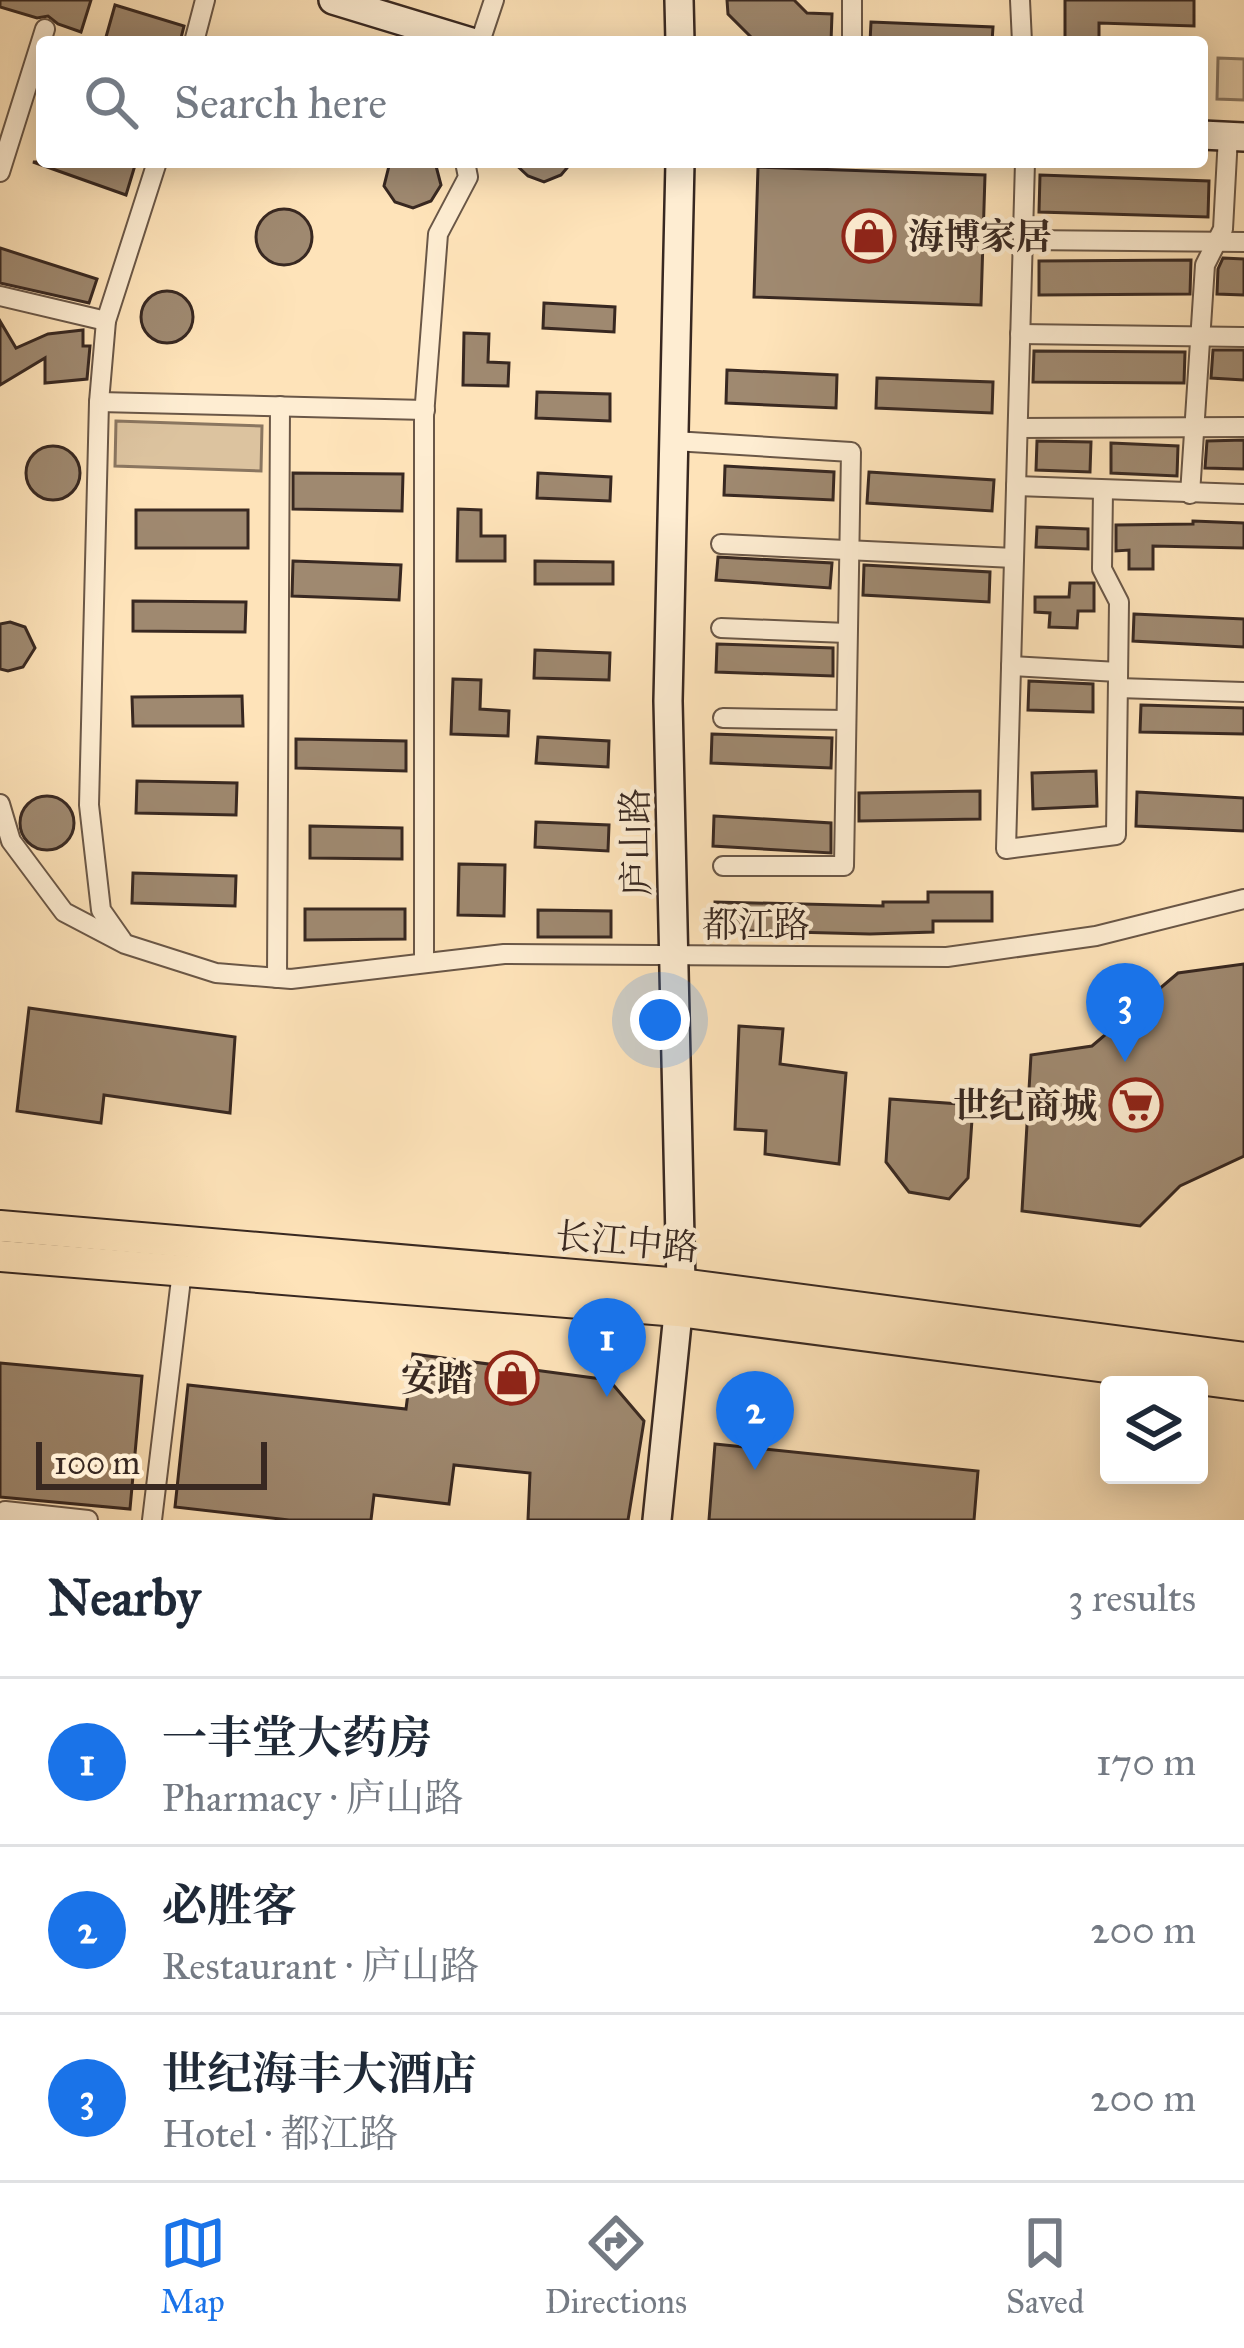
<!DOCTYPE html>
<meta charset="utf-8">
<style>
body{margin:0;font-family:"IM FELL Great Primer","Noto Serif SC",serif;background:#f2f2f3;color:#1f2937}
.controls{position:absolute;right:36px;bottom:36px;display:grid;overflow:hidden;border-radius:12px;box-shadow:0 6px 30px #0003}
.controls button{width:108px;height:108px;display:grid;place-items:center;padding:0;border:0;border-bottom:3px solid #e0e1e3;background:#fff;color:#1f2937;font:60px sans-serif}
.scale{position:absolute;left:36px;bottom:30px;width:231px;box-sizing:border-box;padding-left:12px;border:6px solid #382821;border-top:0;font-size:33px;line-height:42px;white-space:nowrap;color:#382821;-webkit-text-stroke:9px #feedd2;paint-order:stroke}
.you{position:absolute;left:660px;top:1020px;width:42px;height:42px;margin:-30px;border:9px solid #fff;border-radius:50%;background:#1a73e8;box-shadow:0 0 0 18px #1a73e833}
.badge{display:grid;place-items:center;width:78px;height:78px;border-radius:50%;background:#1a73e8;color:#fff;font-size:39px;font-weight:700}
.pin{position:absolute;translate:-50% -99px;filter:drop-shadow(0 3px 6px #0008)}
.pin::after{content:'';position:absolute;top:63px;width:42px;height:36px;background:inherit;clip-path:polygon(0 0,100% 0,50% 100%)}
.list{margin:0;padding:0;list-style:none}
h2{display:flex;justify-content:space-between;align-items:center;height:156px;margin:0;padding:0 48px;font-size:51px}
h2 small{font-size:39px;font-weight:400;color:#747a83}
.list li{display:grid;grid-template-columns:78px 1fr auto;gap:36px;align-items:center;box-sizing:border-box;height:168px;padding:0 48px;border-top:3px solid #e0e1e3}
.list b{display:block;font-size:45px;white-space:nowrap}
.list p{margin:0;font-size:39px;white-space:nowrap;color:#747a83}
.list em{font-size:39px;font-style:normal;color:#747a83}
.icon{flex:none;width:66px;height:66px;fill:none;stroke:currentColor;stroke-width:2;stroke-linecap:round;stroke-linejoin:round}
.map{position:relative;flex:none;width:1244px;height:1520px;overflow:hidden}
.search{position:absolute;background:#fff;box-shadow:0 6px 30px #0003;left:36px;right:36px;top:36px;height:132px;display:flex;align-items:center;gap:30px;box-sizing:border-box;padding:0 42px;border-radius:12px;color:#747a83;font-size:45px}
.sheet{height:660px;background:#fff}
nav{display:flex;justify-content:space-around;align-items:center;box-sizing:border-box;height:168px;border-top:3px solid #e0e1e3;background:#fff;font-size:33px;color:#747a83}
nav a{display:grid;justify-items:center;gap:6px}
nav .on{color:#1a73e8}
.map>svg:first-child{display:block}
</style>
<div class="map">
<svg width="1244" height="1520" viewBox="0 0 1244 1520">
<rect width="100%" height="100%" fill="#fee3b9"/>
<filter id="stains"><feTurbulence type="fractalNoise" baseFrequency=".00167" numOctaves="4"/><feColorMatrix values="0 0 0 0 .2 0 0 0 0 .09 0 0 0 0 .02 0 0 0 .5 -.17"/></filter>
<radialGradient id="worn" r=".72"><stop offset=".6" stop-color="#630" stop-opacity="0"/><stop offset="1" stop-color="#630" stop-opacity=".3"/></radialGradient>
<g fill="#dcc39f" stroke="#8a7660" stroke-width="3">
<polygon points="1218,58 1244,59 1244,100 1217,99"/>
<polygon points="116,421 262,426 261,471 115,466"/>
</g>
<g fill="#9f8970" stroke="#382821" stroke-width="3">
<polygon points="0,0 91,0 81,32 58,24 48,16 37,18 0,7"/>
<polygon points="727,0 794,0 807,13 832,14 831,42 756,42 728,14"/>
<polygon points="1065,0 1194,0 1194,26 1099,23 1099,42 1065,41"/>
<polygon points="115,5 184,26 180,42 122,42 106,37"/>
<polygon points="871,22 993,27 992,42 870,42"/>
<polygon points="33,162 136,162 126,195"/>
<polygon points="390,162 435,162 441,185 431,201 413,208 395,202 384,186"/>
<polygon points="513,162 572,162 561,175 544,182 528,176"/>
<polygon points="758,167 985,175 981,305 754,297"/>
<polygon points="1040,175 1209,181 1208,217 1039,212"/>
<circle cx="284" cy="237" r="28"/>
<polygon points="0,248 97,279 89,303 0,283"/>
<polygon points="1223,258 1244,259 1244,295 1217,294 1218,269"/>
<polygon points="1191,260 1190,294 1039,295 1039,261"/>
<circle cx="167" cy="317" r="26"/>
<polygon points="544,303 615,307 614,332 543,328"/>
<polygon points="0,321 16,348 48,334 83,330 83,346 90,346 87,379 45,383 45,358 0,385"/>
<polygon points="464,333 489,334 488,362 509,363 508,386 463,385"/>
<polygon points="1213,350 1244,350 1244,380 1211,378"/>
<polygon points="1034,351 1185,352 1184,383 1033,382"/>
<polygon points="727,370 837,375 836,408 726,403"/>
<polygon points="877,378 993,382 992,413 876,408"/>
<polygon points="537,392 610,394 610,421 536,418"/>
<polygon points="1244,440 1244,469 1205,468 1207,441"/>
<polygon points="1037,441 1091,442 1090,472 1036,470"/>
<polygon points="1111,443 1178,446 1177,476 1111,473"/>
<circle cx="53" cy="473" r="27"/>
<polygon points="725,466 834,472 833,500 724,495"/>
<polygon points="869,472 994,480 992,511 867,503"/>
<polygon points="293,473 403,474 402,511 293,509"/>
<polygon points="538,473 611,477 610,501 537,498"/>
<polygon points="458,509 481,510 481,536 505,536 505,561 457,561"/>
<rect x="136" y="510" width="112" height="38"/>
<polygon points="1193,521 1244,523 1244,548 1153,546 1153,569 1129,569 1129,550 1116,551 1116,525 1193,524"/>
<polygon points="1037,527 1088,529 1088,549 1036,547"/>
<polygon points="718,557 832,563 830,588 716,580"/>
<polygon points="293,561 401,565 399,600 292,596"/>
<polygon points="535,561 613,562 613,584 535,584"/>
<polygon points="864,565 990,572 989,602 863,595"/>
<polygon points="1070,583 1094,583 1094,611 1078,611 1077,628 1049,627 1050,613 1035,612 1035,597 1069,597"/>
<polygon points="133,601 246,602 245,632 133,631"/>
<polygon points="1134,614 1244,619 1244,647 1133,641"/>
<polygon points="10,622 25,627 35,648 23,667 8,671 0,669 0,624"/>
<polygon points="717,644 833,648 833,676 716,672"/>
<polygon points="535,650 610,653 609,680 534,678"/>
<polygon points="453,679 481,680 480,709 509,711 508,736 451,734"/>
<polygon points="1029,681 1093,684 1093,712 1028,710"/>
<polygon points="242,696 243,726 133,726 132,697"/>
<polygon points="1141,705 1244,708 1244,734 1140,732"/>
<polygon points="712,734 832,738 831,768 711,763"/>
<polygon points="538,737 609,741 608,767 536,763"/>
<polygon points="296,739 406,741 406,771 296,768"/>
<polygon points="1096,771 1097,806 1033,809 1032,773"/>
<polygon points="137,781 237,783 236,815 136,813"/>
<polygon points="980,791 980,819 859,821 859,793"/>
<polygon points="1137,792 1244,798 1244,831 1136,826"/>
<circle cx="47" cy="823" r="27"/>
<polygon points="714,816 831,823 831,853 713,846"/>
<polygon points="536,822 609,825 608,851 535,847"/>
<polygon points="310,826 402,828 402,859 310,858"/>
<polygon points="459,864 505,865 504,916 458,915"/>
<polygon points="133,873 236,876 235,906 132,903"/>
<polygon points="928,892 992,892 992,921 933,921 933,932 870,934 714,930 715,902 883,906 883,902 928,902"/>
<polygon points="305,909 405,909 405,939 305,940"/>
<polygon points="538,910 611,911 611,937 538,937"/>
<polygon points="1244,964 1244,1156 1180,1186 1140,1226 1022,1211 1031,1055 1092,1046 1178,973"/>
<polygon points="29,1008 235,1037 230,1113 104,1095 101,1123 17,1111"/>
<polygon points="739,1026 783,1029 780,1064 846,1073 839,1164 765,1154 766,1131 735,1129"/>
<polygon points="890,1099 973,1105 968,1178 949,1199 909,1192 886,1162"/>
<polygon points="413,1354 609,1380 644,1421 628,1520 528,1520 530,1473 454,1465 449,1504 374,1495 371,1520 289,1520 175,1507 188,1385 406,1409"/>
<polygon points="0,1363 142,1376 130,1509 0,1497"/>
<polygon points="715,1444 978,1471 974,1520 709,1520"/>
</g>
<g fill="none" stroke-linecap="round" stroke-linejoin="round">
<g stroke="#6a5747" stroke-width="22">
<g id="street">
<polyline points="852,0 852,42"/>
<polyline points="1020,0 1022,42"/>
<polyline points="194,42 205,0"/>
<polyline points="480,42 494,0"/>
<polyline points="1025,162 1006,849 1116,835 1119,602 1102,569 1103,490"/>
<polyline points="0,172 45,29"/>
<polyline points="1023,240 1244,242"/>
<polyline points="0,296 106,321"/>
<polyline points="1020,334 1244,337"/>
<polyline points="99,402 425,410"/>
<polyline points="1018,428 1244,427"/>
<polyline points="674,441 851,452 844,866 723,866"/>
<polyline points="1016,486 1244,494"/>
<polyline points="1190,494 1205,265 1223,229 1228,136"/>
<polyline points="721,544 1014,558"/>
<polyline points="721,628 847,633"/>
<polyline points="1011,666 1118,672"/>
<polyline points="1118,688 1244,692"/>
<polyline points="723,718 846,720"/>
<polyline points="0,804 11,841 64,912 125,944 216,973 291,979 504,954 947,957 1096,936 1244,899"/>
<polyline points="122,940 101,910 89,805 99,402 106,321 157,162"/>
<polyline points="424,963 424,416 438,234 468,177 465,162"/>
<polyline points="277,978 280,406"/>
<polyline points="5,1520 5,1511 88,1520"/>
<polyline points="152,1520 182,1271"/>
</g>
</g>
<g stroke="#382821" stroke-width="32">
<g id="secondary">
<polyline points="333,0 471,42"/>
<polyline points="679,0 680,42"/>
<polyline points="1202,135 1244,137"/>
<polyline points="657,1520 681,1284 668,701 680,162"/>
</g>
</g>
<g stroke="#382821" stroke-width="34">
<g id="primary">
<polyline points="0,1226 681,1284 1244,1358"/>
<polyline points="0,1256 678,1311 1244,1385"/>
</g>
</g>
<use href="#street" stroke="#feedd2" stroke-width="18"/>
<use href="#secondary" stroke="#feedd2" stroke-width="27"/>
<use href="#primary" stroke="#fee3b9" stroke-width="30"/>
</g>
<defs>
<g id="shop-ring" transform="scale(2.7)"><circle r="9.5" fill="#feedd2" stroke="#8f2418" stroke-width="1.5"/><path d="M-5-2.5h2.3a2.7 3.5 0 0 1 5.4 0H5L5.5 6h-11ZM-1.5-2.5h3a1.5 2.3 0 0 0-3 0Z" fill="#8f2418"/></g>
<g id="supermarket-ring" transform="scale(2.7)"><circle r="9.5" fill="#feedd2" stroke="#8f2418" stroke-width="1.5"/><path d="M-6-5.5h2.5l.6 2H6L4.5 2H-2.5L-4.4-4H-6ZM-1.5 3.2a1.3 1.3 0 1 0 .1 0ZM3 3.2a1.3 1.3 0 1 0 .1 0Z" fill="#8f2418"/></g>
</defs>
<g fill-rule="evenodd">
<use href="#shop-ring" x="869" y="236"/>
<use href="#supermarket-ring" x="1136" y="1105"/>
<use href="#shop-ring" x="512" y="1378"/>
</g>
<g text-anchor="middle" stroke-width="9" stroke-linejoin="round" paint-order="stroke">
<g font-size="36" font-weight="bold" fill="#382821" stroke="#feedd2" text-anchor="end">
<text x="908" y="249" text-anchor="start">海博家居</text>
<text x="1097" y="1118">世纪商城</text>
<text x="473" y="1391">安踏</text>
</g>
<g font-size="36" fill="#382821" stroke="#feedd2">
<text transform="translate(635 842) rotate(-91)" y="13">庐山路</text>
<text x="756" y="937">都江路</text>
<text transform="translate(627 1241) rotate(5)" y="13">长江中路</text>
</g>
</g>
<rect width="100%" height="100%" filter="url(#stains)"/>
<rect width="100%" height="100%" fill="url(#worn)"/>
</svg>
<div class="controls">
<button><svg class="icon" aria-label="layers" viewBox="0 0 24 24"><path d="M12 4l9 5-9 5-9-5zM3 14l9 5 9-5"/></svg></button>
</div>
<div class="scale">100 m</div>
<div class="you"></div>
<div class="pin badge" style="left:607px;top:1397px">1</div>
<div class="pin badge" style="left:755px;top:1470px">2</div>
<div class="pin badge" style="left:1125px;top:1062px">3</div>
<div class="search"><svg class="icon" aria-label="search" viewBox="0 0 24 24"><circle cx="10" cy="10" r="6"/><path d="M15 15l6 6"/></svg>Search here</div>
</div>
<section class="sheet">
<h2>Nearby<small>3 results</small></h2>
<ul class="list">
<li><span class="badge">1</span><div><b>一丰堂大药房</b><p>Pharmacy · 庐山路</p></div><em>170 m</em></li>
<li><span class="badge">2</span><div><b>必胜客</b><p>Restaurant · 庐山路</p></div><em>200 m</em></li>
<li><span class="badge">3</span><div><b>世纪海丰大酒店</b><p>Hotel · 都江路</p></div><em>200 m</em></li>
</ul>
</section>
<nav>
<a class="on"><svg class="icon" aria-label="map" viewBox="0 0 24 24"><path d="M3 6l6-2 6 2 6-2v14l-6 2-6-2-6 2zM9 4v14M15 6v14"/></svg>Map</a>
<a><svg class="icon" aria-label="directions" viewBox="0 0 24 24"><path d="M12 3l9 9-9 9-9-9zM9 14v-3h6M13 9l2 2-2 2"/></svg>Directions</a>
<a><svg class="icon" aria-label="saved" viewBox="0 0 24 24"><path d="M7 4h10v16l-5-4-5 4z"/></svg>Saved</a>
</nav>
